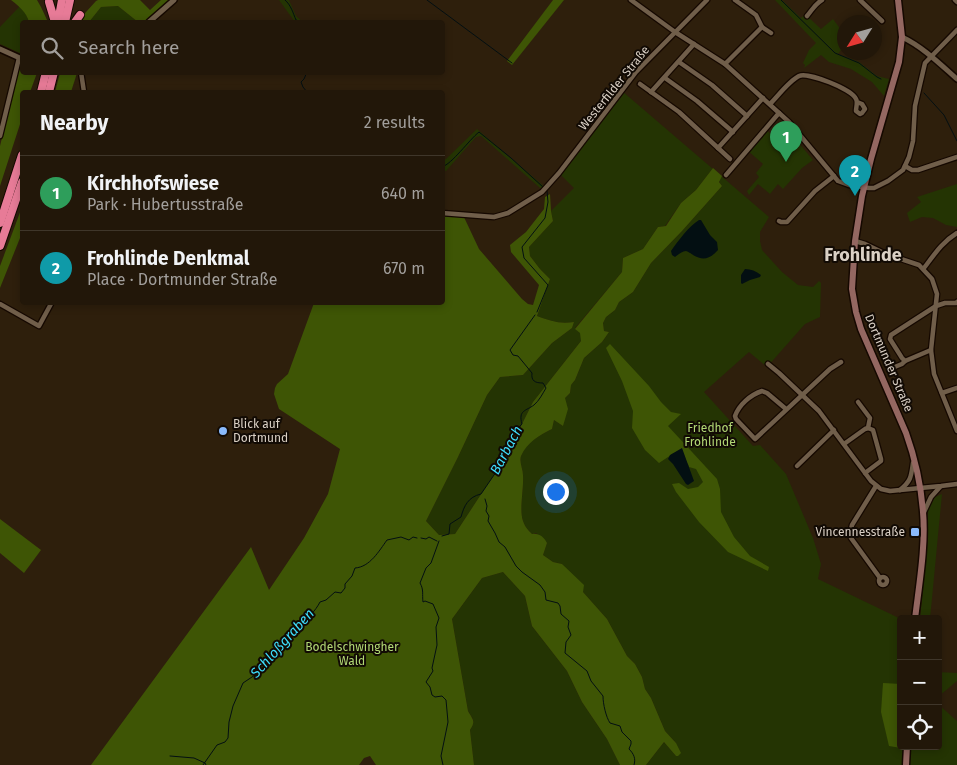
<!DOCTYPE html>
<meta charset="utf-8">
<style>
body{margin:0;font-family:"Fira Sans",sans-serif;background:#2e2417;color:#f1f3f6}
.controls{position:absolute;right:15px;bottom:15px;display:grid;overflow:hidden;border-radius:5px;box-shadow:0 2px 8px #0003}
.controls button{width:45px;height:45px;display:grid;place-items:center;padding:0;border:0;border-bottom:1px solid #3f362a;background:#221709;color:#f1f3f6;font:25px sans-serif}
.compass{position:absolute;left:837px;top:15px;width:45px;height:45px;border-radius:50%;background:#221709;box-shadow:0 2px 8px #0003;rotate:233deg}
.you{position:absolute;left:555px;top:491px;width:18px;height:18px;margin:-12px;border:4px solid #fff;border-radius:50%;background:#1a73e8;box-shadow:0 0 0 8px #1a73e833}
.badge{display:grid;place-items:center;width:32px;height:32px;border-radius:50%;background:#7c3aed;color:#fff;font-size:16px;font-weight:700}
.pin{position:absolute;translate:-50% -41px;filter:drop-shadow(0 1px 2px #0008)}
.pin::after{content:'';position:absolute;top:26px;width:18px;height:15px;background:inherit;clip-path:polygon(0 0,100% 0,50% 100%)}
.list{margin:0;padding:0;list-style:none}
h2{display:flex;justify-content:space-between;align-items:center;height:65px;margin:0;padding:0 20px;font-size:21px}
h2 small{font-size:16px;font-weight:400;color:#a29f9c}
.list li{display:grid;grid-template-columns:32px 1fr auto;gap:15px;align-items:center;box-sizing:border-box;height:75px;padding:0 20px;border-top:1px solid #3f362a}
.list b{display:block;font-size:19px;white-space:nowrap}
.list p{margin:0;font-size:16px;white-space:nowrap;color:#a29f9c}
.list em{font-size:16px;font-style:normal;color:#a29f9c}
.icon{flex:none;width:28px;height:28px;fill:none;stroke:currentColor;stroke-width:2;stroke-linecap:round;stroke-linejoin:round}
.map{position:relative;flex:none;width:957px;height:765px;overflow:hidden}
.search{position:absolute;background:#221709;box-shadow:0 2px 8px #0003;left:20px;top:20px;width:425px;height:55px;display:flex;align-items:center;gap:12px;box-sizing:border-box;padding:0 18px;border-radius:5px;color:#a29f9c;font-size:19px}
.panel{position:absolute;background:#221709;box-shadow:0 2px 8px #0003;left:20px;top:90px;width:425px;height:215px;border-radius:5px}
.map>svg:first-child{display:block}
</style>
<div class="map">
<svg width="957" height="765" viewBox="0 0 957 765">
<rect width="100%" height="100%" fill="#2e1f0c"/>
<g fill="#243403">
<polygon points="279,0 289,0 296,16 303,22 295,22"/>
<polygon points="775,0 782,0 801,18 805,14 821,29 833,19 844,34 844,46 838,54 859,62 877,76 889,79 884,96 872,82 851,69 829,62 821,55 804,68 805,65 803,63 809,50 816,43"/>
<polygon points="20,6 26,14 29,22 22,22 22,54 0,44 0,27"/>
<polygon points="118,6 138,22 89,22 101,7"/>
<path d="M622,91L769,217L760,232V241L762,250L782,272L798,285L813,287L819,281L821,283L820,317L805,324L767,367L749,352L704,392L753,446L760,445L786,474L813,538L821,564L818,579L901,619V746H938V704L957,721V765H646L664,742L676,756V743L665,731L651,698L645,689L642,677L635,664L627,656L607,619L583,592L562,564L553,562L543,555L547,543L536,533L532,534C528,530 525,527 523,521C519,510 524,488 523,475C523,469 519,462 521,456C526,442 540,435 552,429L554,420L563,426L565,398L570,393L571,385L575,380L584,358L602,342L609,332L604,331L603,323L606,317L615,310L619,302L633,292L651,263L682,231L722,186L720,183L713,168L696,190L681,203L665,226L658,227L643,249L623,258L622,272L575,328L581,333V341L533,402L516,436L493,476L455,534L439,535L426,521L458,457L487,395L500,377L523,375L552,343L572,328L574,322C560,324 550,321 537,316L550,279L540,269L530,256L529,247L553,221L551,211L574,188L559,173Z"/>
<polygon points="477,129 546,188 540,188 481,136 476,137 446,171 443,170 443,160 446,159"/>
<polygon points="766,129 775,139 781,134 786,140 792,135 813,160 802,168 783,189 778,184 770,194 758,184 749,195 747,191 759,177 756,173 763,164 747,150"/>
<polygon points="957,184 957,227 946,225 933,218 922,217 910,222 907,213 921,202 917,197"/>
<polygon points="942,494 930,619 920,619 927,548 928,509 935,497"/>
<path d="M503,572L525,596L532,626L567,671L582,702L607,739L620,765H474L470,730C476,721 473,719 468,711L452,619L482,578Z"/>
<polygon points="938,672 957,673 957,681 938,697"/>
</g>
<g fill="#3e5505">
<path d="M11,0H37L41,7L48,22H29C26,12 20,7 11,0Z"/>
<polygon points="98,0 140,0 150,10 161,0 174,0 149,22 138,22 118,6 101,7 89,22 77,22 96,1"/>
<polygon points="553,0 564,0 512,65 507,61"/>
<polygon points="22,67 22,72 37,73 30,92 22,92 22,118 0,186 0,146 18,72"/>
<polygon points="60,73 77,73 71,92 55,92"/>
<path d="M713,168L722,176L719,182L722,186L682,231L651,263L633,292L619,302L615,310L606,317L603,323L604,331L609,332L602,342L584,358L575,380L571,385L570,393L565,398L568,409L563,426L554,420L552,429C540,435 527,442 521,456C519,462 523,469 523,475C524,488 519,510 523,521C525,527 528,530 532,534C539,533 544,537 547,543L543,555L553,562L562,564L584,585L583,592L607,619L627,656L635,664L642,677L645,689L651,698L665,731L676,743L681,753L678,756H676L664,742L646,765H620L607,739L582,702L567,671L532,626L525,596L503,572L482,578L452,619L468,711C473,720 476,721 470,730L474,765H376L370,756L364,758L359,765H91L251,547L269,590L304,538L328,494L340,449L279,409L274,394L275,388L277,384L288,374L314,303L442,302L443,214L463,215L479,249L522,299L528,304L533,305L539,285L511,252L510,245L526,232L544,209L545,197L550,194L551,211L553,221L529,247L530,256L540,269L550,279L537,316C551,321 559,324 574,322L572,328L552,343L523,375L500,377L487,395L458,457L426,521L439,535L455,534L493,476L516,436L533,402L581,341L580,333L575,329L622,272L623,258L643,249L658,227L666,226L681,203L696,190Z"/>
<polygon points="22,207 22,233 0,288 0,266"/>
<polygon points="610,344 649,386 661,402 671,412 681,414 668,426 717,479 720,489 721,512 734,537 750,556 769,567 768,571 728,552 699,522 676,492 672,484 679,483 688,489 698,487 703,482 696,469 689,467 688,464 674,453 659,463 645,450 632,428 633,411 622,381 606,348"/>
<polygon points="0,519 41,550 24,573 0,553"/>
<polygon points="883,683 901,684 901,748 889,746 881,712"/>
</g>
<g fill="#030f12">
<path d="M699,220H701L710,235L717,242L718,250C710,259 703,261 693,255C692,254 687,251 686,251C682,251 678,255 675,257L672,255L671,251C678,241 689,226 699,220Z"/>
<path d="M745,269C751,269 756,271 761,275L760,277L750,280L742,284L741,283V275Z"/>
<polygon points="682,448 694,481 688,485 686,484 673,464 668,459 670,455"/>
</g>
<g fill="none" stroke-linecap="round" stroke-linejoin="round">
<g stroke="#030f12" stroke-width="1">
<path d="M285,0C291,5 293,13 296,20L301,22"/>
<polyline points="427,0 512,63"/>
<polyline points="781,0 835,53 859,63 877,77 881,79"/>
<polyline points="307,92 303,87 301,82 304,79 307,72"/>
<polyline points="924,93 944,115 957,141"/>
<path d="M442,167C452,164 469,140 479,132L511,158L543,187"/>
<polyline points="537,312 548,285 524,258 522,247 545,218 548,202 547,191"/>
<path d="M485,499L487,506L486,511L489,516L488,521L495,533L499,542L505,547L516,566L522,572L540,585L545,592L546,600L558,603L560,606L561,614L569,621L568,627L571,635L566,642L565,653L587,671L591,681L603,696C603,704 606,717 610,723L620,726L622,732L631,741V744L629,749C634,754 636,759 634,765"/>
<path d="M442,536L449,534L450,524L461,517C464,506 468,497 481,494L505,459L503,450L520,426L522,424C518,410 526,411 534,405C539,401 543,393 546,388L543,383C535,383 531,381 532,373L518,356L513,355L510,350L535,315"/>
<polyline points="421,538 426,539 429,537 437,541"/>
<path d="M439,541L431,563L426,568L420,583C424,590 422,594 423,602L425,601L433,604L439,618L436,627L437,645L432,668L433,671L426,682L430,687L432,695L435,697L442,696L446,700L448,722L441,756L443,765"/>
<polyline points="170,756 194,758 205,763 206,765"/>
<path d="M203,765L217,745L225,742L228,738L229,722L233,706L243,683L258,673L275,652L287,633L297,623C306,622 316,610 320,602L326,600L335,592L341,593L345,588V584L352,576L355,568C370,567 379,551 387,540L401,537L409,540L413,537L417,538"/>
</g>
<g stroke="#150800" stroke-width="7">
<g id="minor">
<polyline points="631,0 675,32 725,64 789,122 838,181 849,185 869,188 874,188 888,181 903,170 909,157 913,141 915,106 925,63 957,30"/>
<polyline points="860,0 882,21"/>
<polyline points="955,0 957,2"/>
<path d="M807,16C812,10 815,4 822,0"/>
<polyline points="762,27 771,33"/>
<polyline points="679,62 712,85 747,116"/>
<polyline points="725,64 762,27 756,15 735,0"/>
<polyline points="81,72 84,92"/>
<polyline points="665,78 697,101 733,132"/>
<polyline points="640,84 679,112 730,159"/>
<polyline points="651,92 694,44"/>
<path d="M770,104C778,96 789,81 799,76C808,72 852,89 856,99C858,102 856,107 856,111L860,114L862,113L865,109L862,104L857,102"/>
<polyline points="0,136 19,58"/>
<polyline points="718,148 763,98"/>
<polyline points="905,166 912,170 918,170 957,157"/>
<polyline points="726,175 779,113"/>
<polyline points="442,213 494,217 508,213 542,192 559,173 636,72 707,0"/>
<polyline points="779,221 781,222 787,222 815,191 834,176"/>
<polyline points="855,241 865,244 886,254 919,265 932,279 937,294 931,350 934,374 957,431"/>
<path d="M924,268C934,255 942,242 957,233"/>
<polyline points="0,304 39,326 52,302"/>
<polyline points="905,361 902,358 890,339 891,335 936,306 945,303 956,303 957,302"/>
<polyline points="768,364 779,373 819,411 871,481 881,489 890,491 941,486 957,484"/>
<polyline points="891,365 892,368 902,364 905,361 931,350"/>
<polyline points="942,393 957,388"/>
<polyline points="858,402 870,418 868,428"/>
<path d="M786,409L767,393L762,391C750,395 739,405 735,416L736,419L755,439L830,369L841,362"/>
<polyline points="844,444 865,429 868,428 873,430 881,459 881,461 865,473"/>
<polyline points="797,466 834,430"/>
<polyline points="876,486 852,525 850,533 851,538 880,578"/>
<path d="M900,490C911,481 911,477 913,463"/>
<polyline points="924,512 931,497 940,487"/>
<circle cx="883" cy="581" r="4"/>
</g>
</g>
<g stroke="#150800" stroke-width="8">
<g id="tertiary">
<polyline points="149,22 174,0"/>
<path d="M902,37C923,47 940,64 957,79"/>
<polyline points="0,49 22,59"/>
</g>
</g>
<g stroke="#150800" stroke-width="9">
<g id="secondary">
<path d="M898,0L902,37L899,62L871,159L862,196L855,241L852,289L856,312L861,329L906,433C915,458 921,485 923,512C926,545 919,585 915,619"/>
<polyline points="906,765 907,746"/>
</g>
</g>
<g stroke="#150800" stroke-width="10">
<g id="motorway">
<polyline points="49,2 55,22"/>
<polyline points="58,22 62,0"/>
<polyline points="65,22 70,0"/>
<polyline points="75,22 80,15"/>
<polyline points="41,92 46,72"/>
<polyline points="49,92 54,72"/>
<polyline points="0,223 22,155"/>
<polyline points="0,246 22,182"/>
</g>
</g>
<use href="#minor" stroke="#705e4a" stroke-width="4.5"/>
<use href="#tertiary" stroke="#705e4a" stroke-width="5"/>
<use href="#secondary" stroke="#946761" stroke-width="6"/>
<use href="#motorway" stroke="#e77b97" stroke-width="8"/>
</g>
<g fill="#8abafc" stroke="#110a04" stroke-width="2">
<circle cx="223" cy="431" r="5"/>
<rect x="910" y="527" width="10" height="10" rx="2.5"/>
</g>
<g text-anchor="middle" stroke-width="4" stroke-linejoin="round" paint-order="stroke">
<g font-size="12" fill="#dad0c5" stroke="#110a04">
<text transform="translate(614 88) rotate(-51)" y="4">Westerfilder Straße</text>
<text transform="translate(889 363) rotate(67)" y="4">Dortmunder Straße</text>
</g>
<g font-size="12" fill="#dad0c5" stroke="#110a04" text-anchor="start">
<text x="233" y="428">Blick auf<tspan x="233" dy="14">Dortmund</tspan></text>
<text x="905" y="536" text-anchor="end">Vincennesstraße</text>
</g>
<g font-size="12" fill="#b2d875" stroke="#110a04">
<text x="710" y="432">Friedhof<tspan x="710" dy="14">Frohlinde</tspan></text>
<text x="352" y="651">Bodelschwingher<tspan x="352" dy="14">Wald</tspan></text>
</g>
<g font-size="14" font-style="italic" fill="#3eddfc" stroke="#110a04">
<text transform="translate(506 450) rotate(-62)" y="5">Barbach</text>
<text transform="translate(282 643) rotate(-48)" y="5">Schloßgraben</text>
</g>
<g font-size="18" font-weight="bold" fill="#dad0c5" stroke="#110a04">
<text x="863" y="261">Frohlinde</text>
</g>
</g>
</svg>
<div class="controls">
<button>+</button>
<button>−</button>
<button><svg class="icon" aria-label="locate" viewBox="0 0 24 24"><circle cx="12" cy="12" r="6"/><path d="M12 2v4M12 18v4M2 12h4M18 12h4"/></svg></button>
</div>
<svg class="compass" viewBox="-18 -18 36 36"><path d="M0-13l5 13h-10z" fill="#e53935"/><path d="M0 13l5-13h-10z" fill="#a29f9c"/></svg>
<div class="you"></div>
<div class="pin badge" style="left:786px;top:162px;background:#2e9e5b">1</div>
<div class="pin badge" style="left:855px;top:196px;background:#0f9aa8">2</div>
<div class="search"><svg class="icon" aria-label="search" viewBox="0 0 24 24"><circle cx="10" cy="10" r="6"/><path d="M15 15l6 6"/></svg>Search here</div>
<section class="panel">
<h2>Nearby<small>2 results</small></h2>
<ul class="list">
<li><span class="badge" style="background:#2e9e5b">1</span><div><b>Kirchhofswiese</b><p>Park · Hubertusstraße</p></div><em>640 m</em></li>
<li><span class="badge" style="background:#0f9aa8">2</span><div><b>Frohlinde Denkmal</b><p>Place · Dortmunder Straße</p></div><em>670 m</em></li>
</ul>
</section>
</div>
